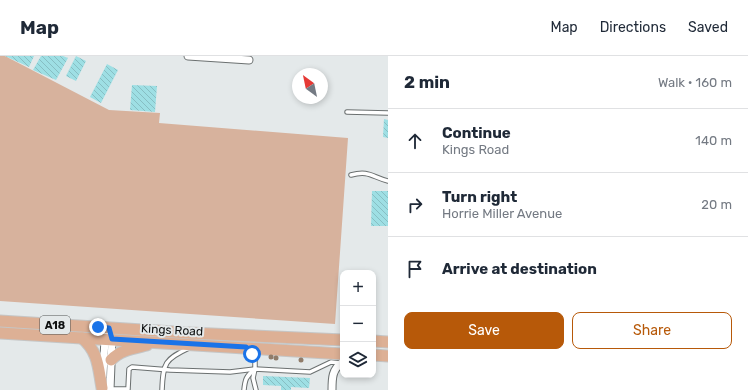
<!DOCTYPE html>
<meta charset="utf-8">
<style>
body{margin:0;font-family:Rubik,sans-serif;background:#f2f2f3;color:#1f2937}
.controls{position:absolute;right:12px;bottom:12px;display:grid;overflow:hidden;border-radius:8px;box-shadow:0 2px 6px #0003}
.controls button{width:36px;height:36px;display:grid;place-items:center;padding:0;border:0;border-bottom:1px solid #e0e1e3;background:#fff;color:#1f2937;font:20px sans-serif}
.compass{position:absolute;left:292px;top:12px;width:36px;height:36px;border-radius:50%;background:#fff;box-shadow:0 2px 6px #0003;rotate:327deg}
.stop{position:absolute;width:12px;height:12px;margin:-9px;border:3px solid #1a73e8;border-radius:50%;background:#fff}
.stop.end{background:#1a73e8;border-color:#fff;box-shadow:0 1px 4px #0008}
.list{margin:0;padding:0;list-style:none}
h2{display:flex;justify-content:space-between;align-items:center;height:52px;margin:0;padding:0 16px;font-size:17px}
h2 small{font-size:13px;font-weight:400;color:#747a83}
.list li{display:grid;grid-template-columns:26px 1fr auto;gap:12px;align-items:center;box-sizing:border-box;height:64px;padding:0 16px;border-top:1px solid #e0e1e3}
.list b{display:block;font-size:15px;white-space:nowrap}
.list p{margin:0;font-size:13px;white-space:nowrap;color:#747a83}
.list em{font-size:13px;font-style:normal;color:#747a83}
.actions{display:flex;gap:8px;padding:12px 16px}
.actions a{flex:1;padding:9px 0;border:1px solid #b75909;border-radius:8px;text-align:center;font-size:14px;color:#b75909}
.actions .main{background:#b75909;color:#fff}
.icon{flex:none;width:22px;height:22px;fill:none;stroke:currentColor;stroke-width:2;stroke-linecap:round;stroke-linejoin:round}
.map{position:relative;flex:none;width:388px;height:334px;overflow:hidden}
header{display:flex;align-items:center;gap:24px;box-sizing:border-box;height:56px;padding:0 20px;background:#fff;border-bottom:1px solid #e0e1e3}
header strong{font-size:19px}
nav{display:flex;gap:22px;margin-inline-start:auto;font-size:14px}
main{display:flex}
aside{flex:1;background:#fff}
.map>svg:first-child{display:block}
</style>
<header>
<strong>Map</strong>
<nav><a>Map</a><a>Directions</a><a>Saved</a></nav>
</header>
<main>
<div class="map">
<svg width="388" height="334" viewBox="0 0 388 334">
<defs>
<pattern id="building-back-hatch" width="6" height="6" patternUnits="userSpaceOnUse"><rect width="6" height="6" fill="#9edfe4"/><path d="M-1 5l2 2M0 0l6 6M5-1l2 2" fill="none" stroke="#87bec3"/></pattern>
</defs>
<rect width="100%" height="100%" fill="#e4e9ea"/>
<polygon fill="#d7b29d" points="0,0 5,0 109,54 160,57 159,67 348,82 335,268 0,245"/>
<g fill="url(#building-back-hatch)">
<polygon points="5,0 34,0 29,11"/>
<polygon points="41,0 63,0 68,2 56,24 33,14"/>
<polygon points="76,0 86,5 76,25 66,20"/>
<polygon points="107,8 118,14 101,47 90,41"/>
<polygon points="132,29 157,30 155,56 130,54"/>
<polygon points="384,63 388,64 388,82 383,81"/>
<polygon points="372,135 388,135 388,170 371,170"/>
<polygon points="263,320 310,322 309,332 291,331 291,334 281,334 281,330 263,329"/>
</g>
<g fill="none" stroke-linecap="round" stroke-linejoin="round">
<g stroke="#6b7070" stroke-width="5.5">
<g id="service">
<polyline points="347,56 388,57"/>
<path d="M351,119C369,114 372,121 388,125"/>
<polyline points="249,294 255,304 255,313"/>
<polyline points="110,333 128,333 129,313 132,311 170,314 230,316 255,313"/>
<path d="M162,334C163,307 165,303 189,292"/>
<path d="M244,334C245,324 246,320 254,314"/>
<polyline points="256,334 253,322 255,313 310,316 331,306 340,307"/>
</g>
</g>
<g stroke="#6b7070" stroke-width="9">
<g id="minor">
<polyline points="188,0 249,4"/>
<polyline points="103,319 105,283 109,272"/>
<polyline points="110,334 112,282"/>
<path d="M332,334C332,322 332,313 343,306"/>
</g>
</g>
<g stroke="#c5c6c6" stroke-width="13">
<g id="primary">
<polyline points="0,265 190,277 343,284"/>
<polyline points="0,277 343,298"/>
<path d="M82,282C99,297 98,311 102,332"/>
<polyline points="373,285 388,286"/>
<polyline points="373,299 388,300"/>
<path d="M111,304C120,294 135,292 147,289"/>
</g>
</g>
<use href="#service" stroke="#fff" stroke-width="3.5"/>
<use href="#minor" stroke="#fff" stroke-width="7"/>
<use href="#primary" stroke="#ddb095" stroke-width="11"/>
</g>
<g fill="#907c6a">
<circle cx="271" cy="301" r="2.5"/>
<circle cx="276" cy="302" r="2.5"/>
<circle cx="301" cy="304" r="2.5"/>
</g>
<g fill="none" stroke-linecap="round" stroke-linejoin="round">
<polyline stroke="#1a73e8" stroke-width="5" points="98,271 109,272 112,283 246,291 252,298"/>
</g>
<g text-anchor="middle" stroke-width="4" stroke-linejoin="round" paint-order="stroke">
<rect fill="#e4e9ea" stroke="#4e5151" stroke-width="1" x="40" y="260" width="30" height="18" rx="3"/>
<g font-size="11" font-weight="bold" fill="#0e1010">
<text x="55" y="273">A18</text>
</g>
<g font-size="12" fill="#0e1010" stroke="#e4e9ea">
<text transform="translate(172 274) rotate(3)" y="4">Kings Road</text>
</g>
</g>
</svg>
<div class="controls">
<button>+</button>
<button>−</button>
<button><svg class="icon" aria-label="layers" viewBox="0 0 24 24"><path d="M12 4l9 5-9 5-9-5zM3 14l9 5 9-5"/></svg></button>
</div>
<svg class="compass" viewBox="-18 -18 36 36"><path d="M0-13l5 13h-10z" fill="#e53935"/><path d="M0 13l5-13h-10z" fill="#747a83"/></svg>
<div class="stop" style="left:252px;top:298px"></div>
<div class="stop end" style="left:98px;top:271px"></div>
</div>
<aside>
<h2>2 min<small>Walk · 160 m</small></h2>
<ul class="list">
<li><svg class="icon" aria-label="ahead" viewBox="0 0 24 24"><path d="M12 20V5M6 11l6-6 6 6"/></svg><div><b>Continue</b><p>Kings Road</p></div><em>140 m</em></li>
<li><svg class="icon" aria-label="right" viewBox="0 0 24 24"><path d="M7 20v-9h11M14 6l5 5-5 5"/></svg><div><b>Turn right</b><p>Horrie Miller Avenue</p></div><em>20 m</em></li>
<li><svg class="icon" aria-label="arrive" viewBox="0 0 24 24"><path d="M6 21V4h12l-3 4 3 4H6"/></svg><div><b>Arrive at destination</b></div></li>
</ul>
<div class="actions"><a class="main">Save</a><a>Share</a></div>
</aside>
</main>
